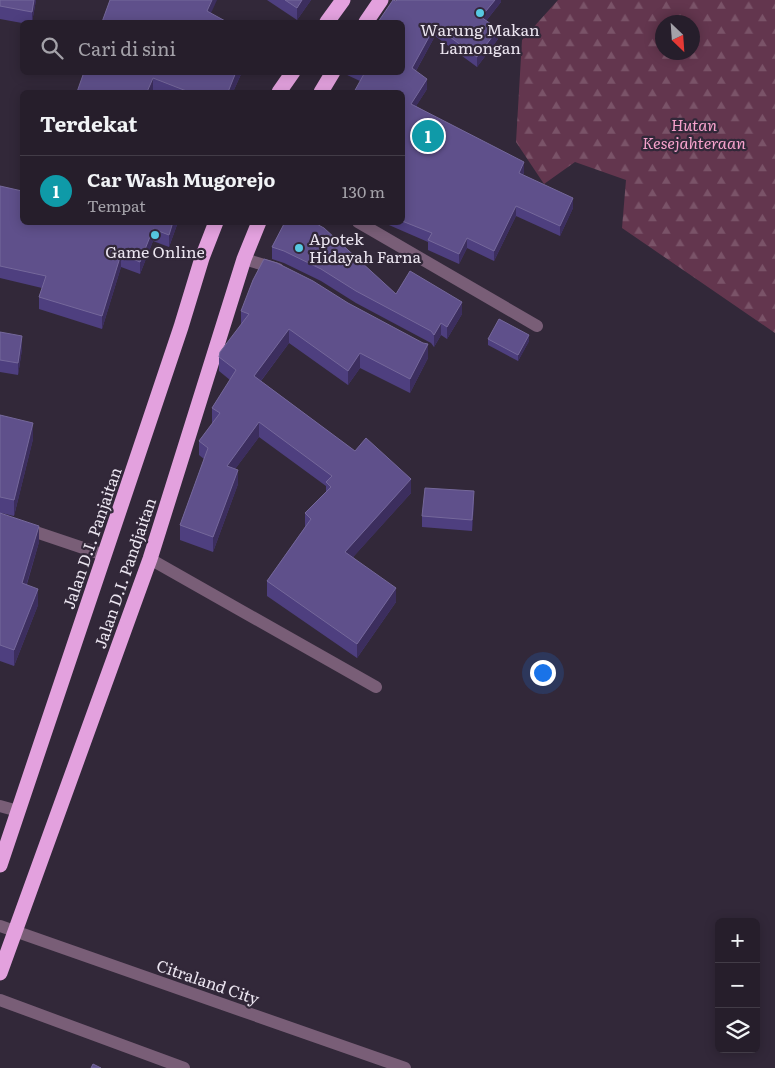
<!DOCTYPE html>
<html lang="id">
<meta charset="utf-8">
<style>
body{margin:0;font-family:Literata,serif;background:#322b37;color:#f1f3f6}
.controls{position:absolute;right:15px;bottom:15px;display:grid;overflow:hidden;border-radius:8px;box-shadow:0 2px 12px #0003}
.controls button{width:45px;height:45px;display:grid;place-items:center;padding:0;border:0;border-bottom:1px solid #423c47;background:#261e2b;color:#f1f3f6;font:25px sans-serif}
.compass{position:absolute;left:655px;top:15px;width:45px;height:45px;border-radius:50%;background:#261e2b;box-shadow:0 2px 12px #0003;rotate:155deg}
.you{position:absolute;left:542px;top:672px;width:18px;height:18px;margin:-12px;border:4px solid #fff;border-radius:50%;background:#1a73e8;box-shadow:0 0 0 8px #1a73e833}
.badge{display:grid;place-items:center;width:32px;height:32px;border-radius:50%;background:#57c9e2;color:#fff;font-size:16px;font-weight:700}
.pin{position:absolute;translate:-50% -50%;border:2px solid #fff;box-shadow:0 1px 5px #0006}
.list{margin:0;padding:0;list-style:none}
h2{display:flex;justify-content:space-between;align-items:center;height:65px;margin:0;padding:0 20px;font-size:21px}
h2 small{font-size:16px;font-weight:400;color:#a4a2a9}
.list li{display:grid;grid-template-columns:32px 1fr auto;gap:15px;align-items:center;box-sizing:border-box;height:70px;padding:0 20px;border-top:1px solid #423c47}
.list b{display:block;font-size:19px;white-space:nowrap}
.list p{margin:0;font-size:16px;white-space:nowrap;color:#a4a2a9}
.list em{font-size:16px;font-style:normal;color:#a4a2a9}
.icon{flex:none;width:28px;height:28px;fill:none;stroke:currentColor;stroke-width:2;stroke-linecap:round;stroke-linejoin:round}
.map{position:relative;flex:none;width:775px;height:1068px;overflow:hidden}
.search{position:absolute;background:#261e2b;box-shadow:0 2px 12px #0003;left:20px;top:20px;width:385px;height:55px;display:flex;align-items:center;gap:12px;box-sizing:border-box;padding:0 18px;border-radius:8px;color:#a4a2a9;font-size:19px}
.panel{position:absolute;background:#261e2b;box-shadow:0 2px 12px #0003;left:20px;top:90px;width:385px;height:135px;border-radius:8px}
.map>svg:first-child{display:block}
</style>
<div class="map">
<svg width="775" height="1068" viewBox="0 0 775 1068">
<defs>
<pattern id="forest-firs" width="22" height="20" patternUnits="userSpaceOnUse" patternTransform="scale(1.25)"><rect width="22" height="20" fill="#63364e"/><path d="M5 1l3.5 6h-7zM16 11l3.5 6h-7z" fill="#7a5368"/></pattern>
</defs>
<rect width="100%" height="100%" fill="#322839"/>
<path fill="url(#forest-firs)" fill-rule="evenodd" d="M558,0H775V333L622,228L626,180L575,162L544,184L516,142L522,40ZM662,22H692V52H662Z"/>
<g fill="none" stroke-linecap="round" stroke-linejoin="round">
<g stroke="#795e77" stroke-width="12">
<polyline points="244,259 278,269"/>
<polyline points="0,520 104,555"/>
<polyline points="150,559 376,687"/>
</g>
<g stroke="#795e77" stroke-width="12">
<polyline points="358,222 537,326"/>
<polyline points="0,806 18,811"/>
<polyline points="0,926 405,1068"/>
<polyline points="0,1000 184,1068"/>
</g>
<g stroke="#e3a1de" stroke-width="15">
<polyline points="327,22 343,0"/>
<polyline points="366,22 381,0"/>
<polyline points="279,92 293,72"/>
<polyline points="321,92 333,72"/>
<polyline points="0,865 181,327 202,258 216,222"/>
<polyline points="0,973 150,559 244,259 259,222"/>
</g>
</g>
<g fill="#4e3f7f">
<polygon points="0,0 36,0 32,22 22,23 0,19"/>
<polygon points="267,0 311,0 297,20"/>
<polygon points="501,0 501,2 486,21 498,39 477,67 435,36 416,71 427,89 416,106 524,172 523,175 573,208 560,236 516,216 494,261 467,248 459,264 428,250 428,242 382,222 402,222 402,92 360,81 345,74 345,72 402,72 396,1"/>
<polygon points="84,72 242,72 233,92 159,92 153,90"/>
<polygon points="0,186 22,222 178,222 169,247 153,241 140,274 121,267 102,329 39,309 39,297 42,288 0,278"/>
<polygon points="285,222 396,294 462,314 447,339 441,335 434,347 431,343 356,303 321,281 284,263 272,259 272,247"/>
<polygon points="241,311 428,358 410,393 360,368 348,385 289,343 261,381 411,493 353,557 396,602 357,658 267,596 267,581 305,527 305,513 326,492 326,486 259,437 235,469 238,484 213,552 180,540 180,525 204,459 199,455 199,441 213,423 212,423 212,408 230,380 219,371 219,357 241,325"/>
<polygon points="0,332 22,349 18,375 0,372"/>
<polygon points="488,339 529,341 518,361 488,345"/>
<polygon points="0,415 33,439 14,516 1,513 39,542 27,584 38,605 14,666 0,661"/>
<polygon points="474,502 472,531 422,527 422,516"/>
</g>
<g fill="#3c2e5e">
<polygon points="34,0 36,0 32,22 32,12"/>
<polygon points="212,0 217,0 207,22 207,11"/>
<polygon points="302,0 311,0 297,20 297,8"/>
<polygon points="495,0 501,0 501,2 481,27 481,17"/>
<polygon points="435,26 435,36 412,78 412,68"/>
<polygon points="498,29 498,39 477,67 477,57"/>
<polygon points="236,72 242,72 233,92 228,92"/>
<polygon points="153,78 153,90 152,92 147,92"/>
<polygon points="427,79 427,89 411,114 411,104"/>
<polygon points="524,162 524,172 519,183 519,173"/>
<polygon points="573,198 573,208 560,236 560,226"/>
<polygon points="516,206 516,216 494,261 494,251"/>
<polygon points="173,222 178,222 169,247 169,235"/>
<polygon points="153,229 153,241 140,274 140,262"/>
<polygon points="467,238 467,248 459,264 459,254"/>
<polygon points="121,254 121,267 102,329 102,316"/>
<polygon points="462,302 462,314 447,339 447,327"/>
<polygon points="441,323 441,335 434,347 434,335"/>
<polygon points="289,329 289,343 254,390 254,376"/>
<polygon points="529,335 529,341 518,361 518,355"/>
<polygon points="22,336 22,349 18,375 18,363"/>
<polygon points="428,344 428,358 410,393 410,379"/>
<polygon points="360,353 360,368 348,385 348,371"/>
<polygon points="259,422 259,437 227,480 227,466"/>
<polygon points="33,423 33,439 14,516 14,500"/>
<polygon points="238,470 238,484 213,552 213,537"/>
<polygon points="411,479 411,493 345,566 345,552"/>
<polygon points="474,491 474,502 472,531 472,520"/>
<polygon points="39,526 39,542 22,599 22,583"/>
<polygon points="396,588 396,602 357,658 357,644"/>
<polygon points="38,589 38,605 14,666 14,650"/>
</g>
<g fill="#5f508b" stroke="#75689b">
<polygon points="0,0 34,0 32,12 0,6"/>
<polygon points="110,0 212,0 207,11 227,22 102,22"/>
<polygon points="285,0 302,0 297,8"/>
<polygon points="393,0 396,1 397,0 495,0 481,17 498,29 477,57 435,26 412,68 427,79 411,104 524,162 519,173 573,198 560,226 516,206 494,251 467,238 459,254 428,240 432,233 402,221 402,92 354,92 364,74 362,72 402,72 402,22 378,22"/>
<polygon points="84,72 236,72 228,92 189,92 153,78 147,92 77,92"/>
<polygon points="0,186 22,191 22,222 173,222 169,235 153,229 140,262 121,254 102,316 39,297 46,276 0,266"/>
<polygon points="285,222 313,222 324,228 396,294 410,271 462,302 447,327 441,323 434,335 431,331 356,291 321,269 284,251 272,247"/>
<polygon points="264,259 277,263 313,281 348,303 423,343 428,344 410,379 360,353 348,371 289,329 254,376 355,451 366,438 411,479 345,552 396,588 357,644 267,581 311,519 305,513 331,487 326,482 332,476 259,422 227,466 238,470 213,537 180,525 208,448 199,441 220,413 212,408 236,370 219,357 220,352 249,314 241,311 253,280"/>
<polygon points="499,319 529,335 518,355 488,339"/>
<polygon points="0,332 22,336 18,363 0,360"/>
<polygon points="0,415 33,423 14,500 0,497"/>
<polygon points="425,488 474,491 472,520 422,516"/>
<polygon points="0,513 39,526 22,583 38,589 14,650 0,645"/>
<polygon points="93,1064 101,1068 91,1068"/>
</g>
<g fill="#57c9e2" stroke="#322839" stroke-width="2">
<circle cx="480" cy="13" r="5"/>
<circle cx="155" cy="235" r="5"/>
<circle cx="299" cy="248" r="5"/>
</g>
<g text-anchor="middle" stroke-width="4.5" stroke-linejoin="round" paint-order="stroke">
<g font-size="16" fill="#ebe5f0" stroke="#322839">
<text x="480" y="36">Warung Makan<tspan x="480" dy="18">Lamongan</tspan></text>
<text x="309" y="245" text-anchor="start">Apotek<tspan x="309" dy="18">Hidayah Farna</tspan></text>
<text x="155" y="258">Game Online</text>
</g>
<g font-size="16" font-style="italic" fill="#f6a2cc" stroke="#322839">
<text x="694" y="131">Hutan<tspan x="694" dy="18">Kesejahteraan</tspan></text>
</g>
<g font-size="16" fill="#ebe5f0" stroke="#322839">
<text transform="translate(92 538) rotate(-71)" y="6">Jalan D.I. Panjaitan</text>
<text transform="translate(125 573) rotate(-71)" y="6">Jalan D.I. Pandjaitan</text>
<text transform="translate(208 982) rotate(19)" y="6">Citraland City</text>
</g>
</g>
</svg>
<div class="controls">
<button>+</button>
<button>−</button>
<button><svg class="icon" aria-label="layers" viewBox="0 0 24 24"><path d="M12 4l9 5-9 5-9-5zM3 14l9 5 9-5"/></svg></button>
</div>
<svg class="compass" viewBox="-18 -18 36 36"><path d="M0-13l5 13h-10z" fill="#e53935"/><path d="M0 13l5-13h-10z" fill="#a4a2a9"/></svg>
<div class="you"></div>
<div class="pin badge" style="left:428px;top:136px;background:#0f9aa8">1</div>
<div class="search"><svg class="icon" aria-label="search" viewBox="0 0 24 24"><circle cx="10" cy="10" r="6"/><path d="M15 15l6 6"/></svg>Cari di sini</div>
<section class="panel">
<h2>Terdekat<small></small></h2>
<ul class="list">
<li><span class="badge" style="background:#0f9aa8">1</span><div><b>Car Wash Mugorejo</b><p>Tempat</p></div><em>130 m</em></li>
</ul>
</section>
</div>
